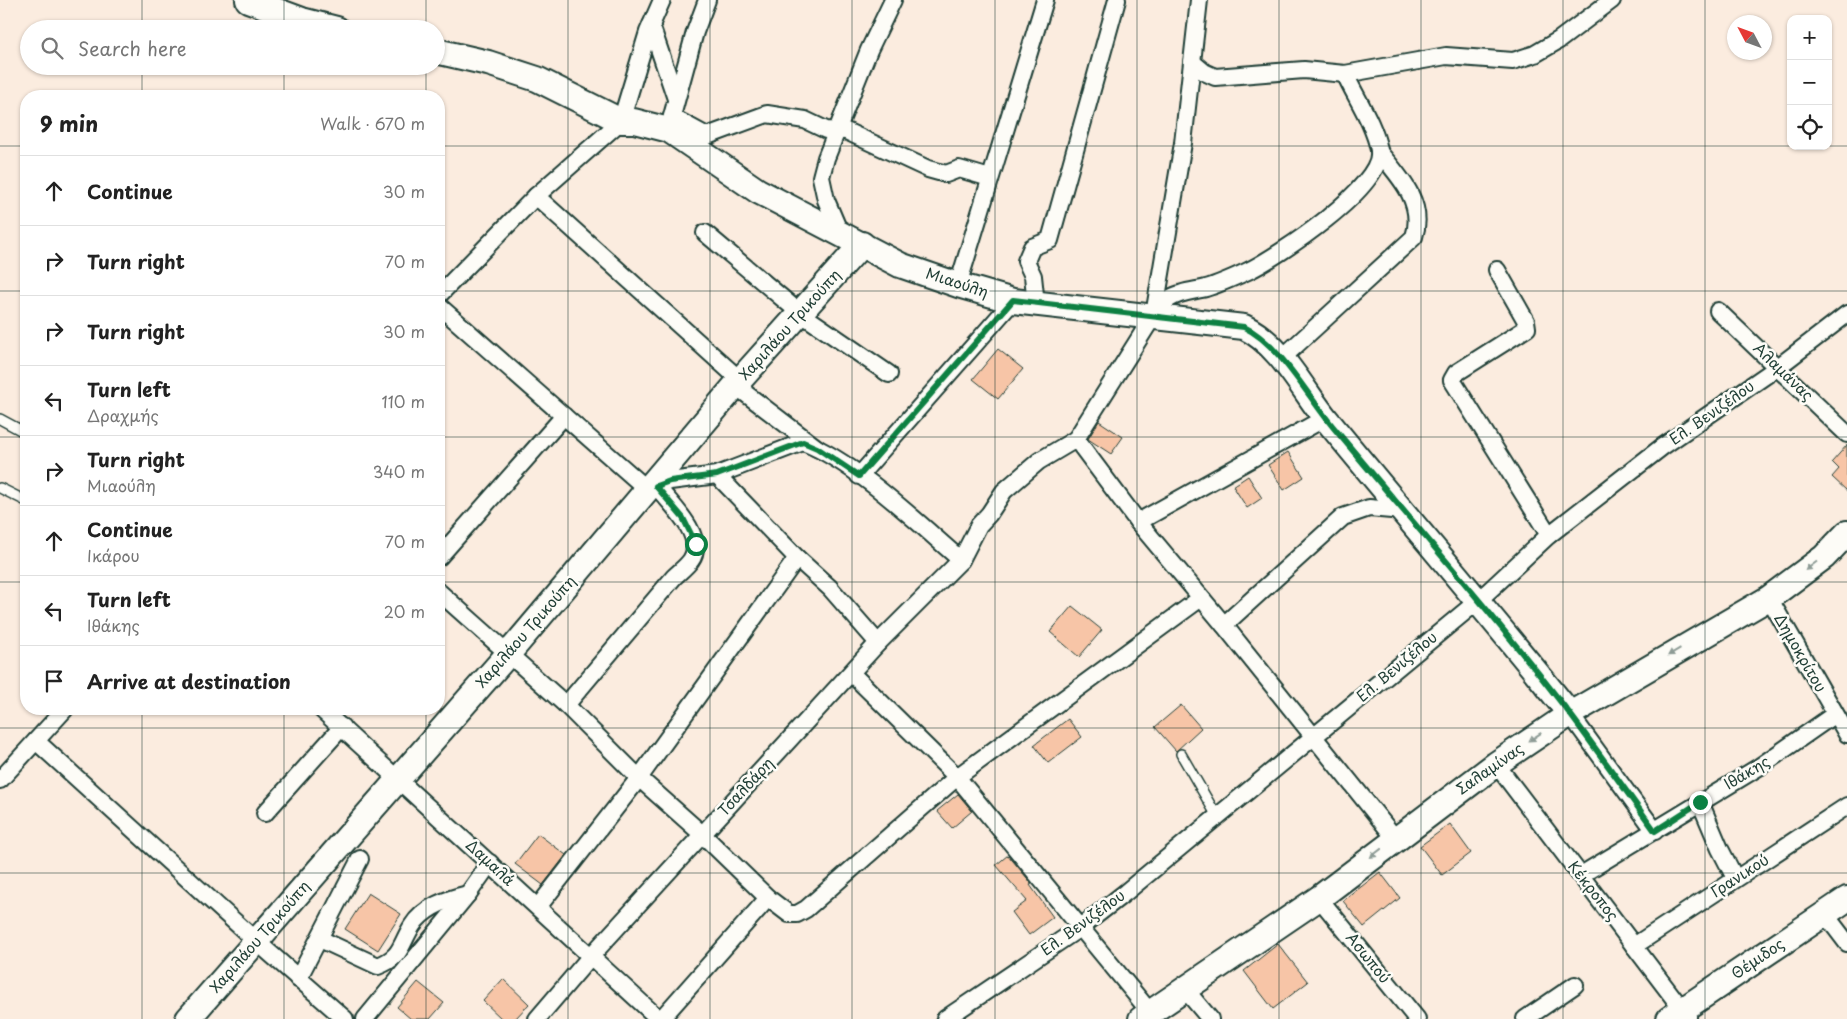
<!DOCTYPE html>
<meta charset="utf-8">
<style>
body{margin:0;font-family:"Playpen Sans",sans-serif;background:#f6f6f6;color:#222}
.controls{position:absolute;right:15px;top:15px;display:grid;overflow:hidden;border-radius:10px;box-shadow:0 1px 4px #0004}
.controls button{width:45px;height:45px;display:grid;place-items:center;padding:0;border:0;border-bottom:1px solid #e0e0e0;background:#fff;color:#222;font:25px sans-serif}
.compass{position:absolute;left:1727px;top:15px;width:45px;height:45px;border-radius:50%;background:#fff;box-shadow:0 1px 4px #0004;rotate:311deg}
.stop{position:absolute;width:15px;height:15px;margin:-11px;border:4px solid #0b8043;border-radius:50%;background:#fff}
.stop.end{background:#0b8043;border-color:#fff;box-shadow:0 1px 5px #0008}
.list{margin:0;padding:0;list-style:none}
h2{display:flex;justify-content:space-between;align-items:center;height:65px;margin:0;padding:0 20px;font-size:21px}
h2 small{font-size:16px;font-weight:400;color:#767676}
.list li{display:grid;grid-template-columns:32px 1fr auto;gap:15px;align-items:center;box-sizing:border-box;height:70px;padding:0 20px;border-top:1px solid #e0e0e0}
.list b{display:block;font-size:19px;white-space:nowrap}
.list p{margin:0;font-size:16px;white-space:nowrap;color:#767676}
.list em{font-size:16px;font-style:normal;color:#767676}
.icon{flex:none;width:28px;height:28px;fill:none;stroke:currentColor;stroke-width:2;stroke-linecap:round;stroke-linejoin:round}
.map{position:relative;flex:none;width:1847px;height:1019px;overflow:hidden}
.search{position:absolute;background:#fff;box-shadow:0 1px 4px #0004;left:20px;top:20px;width:425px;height:55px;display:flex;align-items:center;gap:12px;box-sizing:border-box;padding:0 18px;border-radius:28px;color:#767676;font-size:19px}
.panel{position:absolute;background:#fff;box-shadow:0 1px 4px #0004;left:20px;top:90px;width:425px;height:625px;border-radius:20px}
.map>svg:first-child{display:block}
</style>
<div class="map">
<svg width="1847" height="1019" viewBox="0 0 1847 1019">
<rect width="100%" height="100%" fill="#fbecdf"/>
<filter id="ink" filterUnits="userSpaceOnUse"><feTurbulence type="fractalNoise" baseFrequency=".02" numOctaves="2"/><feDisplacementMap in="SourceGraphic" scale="10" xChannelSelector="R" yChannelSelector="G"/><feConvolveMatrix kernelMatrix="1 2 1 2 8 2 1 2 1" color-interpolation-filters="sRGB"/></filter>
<g filter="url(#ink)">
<g fill="#f7c5a7" stroke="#1f3d34">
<polygon points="998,349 1023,369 998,399 973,379"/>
<polygon points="1099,421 1123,437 1111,454 1088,439"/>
<polygon points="1847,445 1847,491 1832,477 1839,469 1832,462"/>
<polygon points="1288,452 1304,477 1284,490 1268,465"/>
<polygon points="1248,476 1262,498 1247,508 1233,486"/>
<polygon points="1072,606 1102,630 1079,657 1050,632"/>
<polygon points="1181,705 1201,728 1176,751 1155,727"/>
<polygon points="1068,719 1082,737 1048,763 1034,745"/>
<polygon points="958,794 972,811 952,828 937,811"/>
<polygon points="1450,824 1471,853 1442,875 1420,846"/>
<polygon points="538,834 566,855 543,885 515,864"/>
<polygon points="1008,855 1032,884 1030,885 1053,917 1029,935 1012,912 1027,901 996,865"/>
<polygon points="1380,872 1400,898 1364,927 1343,901"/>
<polygon points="368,893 401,914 378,950 345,929"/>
<polygon points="1278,944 1308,982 1273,1009 1244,971"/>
<polygon points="503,979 529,1004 515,1019 502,1019 483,1001"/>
<polygon points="418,982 444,1003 430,1019 411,1019 397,1007"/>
</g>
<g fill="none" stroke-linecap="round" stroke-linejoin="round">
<g stroke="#1f3d34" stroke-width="12">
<g id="lane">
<polyline points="0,419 26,433"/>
<polyline points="0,488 24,500"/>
<polyline points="1181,754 1218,818"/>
</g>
</g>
<g stroke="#1f3d34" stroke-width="20">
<g id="street">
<polyline points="651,25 676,99"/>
<polyline points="1192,62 1204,72 1215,77 1304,70 1345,74 1446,56 1513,61 1535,54 1559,40 1612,0"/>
<path d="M1345,74C1356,98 1374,124 1379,150C1385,186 1277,257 1248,271C1235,277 1220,284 1206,288C1194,291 1179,292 1169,299C1163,303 1158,310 1154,315L1076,439L1138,522L1224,625L1395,838"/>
<polyline points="672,117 707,136 767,114 805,120 826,130 846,131 928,169 946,174 959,169 990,178"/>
<polyline points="669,127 695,32 707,0"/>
<polyline points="536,196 740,380 745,393 817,448"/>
<polyline points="705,233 800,313 889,374"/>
<polyline points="840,233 826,200 821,177 826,158 869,50 893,0"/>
<polyline points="1497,270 1526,321 1527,328 1456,373 1452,380 1549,535"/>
<polyline points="958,285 1045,0"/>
<polyline points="439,295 536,196 621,121 648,32 662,0"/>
<polyline points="1036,304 1033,276 1026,261 1032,247 1050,240 1117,0"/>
<polyline points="439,306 648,490 670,481 717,475 797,558 830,588 878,643"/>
<polyline points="1718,311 1847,434"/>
<polyline points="1154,315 1183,143 1199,0"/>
<path d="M1281,359L1414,237C1425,203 1400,177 1379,152"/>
<path d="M717,475L803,442C855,462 918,523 961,560"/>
<polyline points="859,476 1013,301"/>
<polyline points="1138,522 1325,418"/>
<polyline points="439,557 564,416"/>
<polyline points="439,592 566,705 639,778 702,834 768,898 789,914 797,914 806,909 957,777 1201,598"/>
<polyline points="1769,598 1847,734"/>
<polyline points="1224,625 1343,517 1369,508 1403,511"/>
<polyline points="852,674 957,777 1150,1012"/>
<path d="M566,705L674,577C679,572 687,566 691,560C707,537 670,503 656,486"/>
<polyline points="321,709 659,1019"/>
<polyline points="1570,714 1655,831"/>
<polyline points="36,741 256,941 345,1019"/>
<polyline points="1496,764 1688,1017"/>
<polyline points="0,780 65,709"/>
<polyline points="1700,802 1720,849 1735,878"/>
<polyline points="265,813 342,727"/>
<polyline points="1581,875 1759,767 1835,714"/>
<polyline points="1319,898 1417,1019"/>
<polyline points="538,907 639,778 797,558"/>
<polyline points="1825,914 1847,943"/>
<path d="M320,939L378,966C402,957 400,945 412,926C424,907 447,899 468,894"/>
<polyline points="1634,946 1847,806"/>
<polyline points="298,979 360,859"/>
<polyline points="1184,988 1210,1019"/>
<polyline points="365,1019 468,894 490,863"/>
<polyline points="537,1019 590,957 878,643 961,560 979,525 989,514 1004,491 1039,461 1076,439"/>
<polyline points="661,1019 768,898"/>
<polyline points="945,1019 1081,927 1126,892 1479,600 1549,535 1662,447 1778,367 1847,314"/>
<polyline points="1525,1019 1575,985"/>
</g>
</g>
<g stroke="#1f3d34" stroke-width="28">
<g id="secondary">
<polyline points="248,0 302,20 337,29"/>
<path d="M436,51L488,63L537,79L621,121H634L669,130L758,191L900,265L958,285L1013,301L1244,327C1280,344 1302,389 1326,419C1407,518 1490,614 1570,714"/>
<polyline points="188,1019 509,653 740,380 862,244"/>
<polyline points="1141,1019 1319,898 1496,764 1570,714 1769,598 1824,557 1847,533"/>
<polyline points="1669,1019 1847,899"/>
</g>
</g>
<use href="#lane" stroke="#fdfcf7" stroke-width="9"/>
<use href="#street" stroke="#fdfcf7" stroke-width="16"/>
<use href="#secondary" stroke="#fdfcf7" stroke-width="24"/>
</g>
<defs><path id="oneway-solid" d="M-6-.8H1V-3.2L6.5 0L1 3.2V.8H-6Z" transform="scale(1.25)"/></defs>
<g fill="#8e9c96">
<use href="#oneway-solid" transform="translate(1811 566) rotate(143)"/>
<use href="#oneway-solid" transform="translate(1674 652) rotate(149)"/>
<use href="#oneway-solid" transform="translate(1535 737) rotate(146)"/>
<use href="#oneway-solid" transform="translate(1376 853) rotate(142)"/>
</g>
</g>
<g fill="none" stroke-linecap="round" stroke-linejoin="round" filter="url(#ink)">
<path stroke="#0b8043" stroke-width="6" d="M696,544L683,518L656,486L670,481L717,475L803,442L817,448L859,476L1013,300L1244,327C1280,344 1308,397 1334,428C1413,523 1495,616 1570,714C1599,753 1627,792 1655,831L1700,802"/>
</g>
<path fill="none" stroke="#1f3d34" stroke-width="1" stroke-opacity="0.55" d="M142,0V29M284,0V29M426,0V29M568,0V1019M710,0V1019M852,0V1019M995,0V1019M1137,0V1019M1279,0V1019M1421,0V1019M1563,0V1019M1705,0V1019M142,66V96M284,66V96M426,66V96M0,146H26M439,146H1791M1828,146H1847M0,291H26M439,291H1847M0,437H26M439,437H1847M0,582H26M439,582H1847M142,709V1019M284,709V1019M426,709V1019M0,728H1847M0,873H1847"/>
<g text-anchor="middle" stroke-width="5" stroke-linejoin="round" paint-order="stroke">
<g font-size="15" fill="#1f3d34" stroke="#fdfcf7">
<text transform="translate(957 283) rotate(18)" y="5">Μιαούλη</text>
<text transform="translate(790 325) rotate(-48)" y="5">Χαριλάου Τρικούπη</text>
<text transform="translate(1783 372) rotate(44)" y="5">Αλαμάνας</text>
<text transform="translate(1712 413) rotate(-35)" y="5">Ελ. Βενιζέλου</text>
<text transform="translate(526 632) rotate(-49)" y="5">Χαριλάου Τρικούπη</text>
<text transform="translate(1800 653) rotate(60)" y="5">Δημοκρίτου</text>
<text transform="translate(1397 667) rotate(-40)" y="5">Ελ. Βενιζέλου</text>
<text transform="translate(1490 769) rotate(-35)" y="5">Σαλαμίνας</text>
<text transform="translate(1747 773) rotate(-31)" y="5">Ιθάκης</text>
<text transform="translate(746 787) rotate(-47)" y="5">Τσαλδάρη</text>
<text transform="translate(490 863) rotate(43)" y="5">Δαμαλά</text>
<text transform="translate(1740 876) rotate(-33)" y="5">Γρανικού</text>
<text transform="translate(1593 891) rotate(52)" y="5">Κέκροπος</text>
<text transform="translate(1083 923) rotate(-36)" y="5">Ελ. Βενιζέλου</text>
<text transform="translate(260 937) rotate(-49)" y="5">Χαριλάου Τρικούπη</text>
<text transform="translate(1368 958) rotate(51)" y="5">Ασωπού</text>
<text transform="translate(1758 959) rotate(-34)" y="5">Θέμιδος</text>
</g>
</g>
</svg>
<div class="controls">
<button>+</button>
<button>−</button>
<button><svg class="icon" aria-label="locate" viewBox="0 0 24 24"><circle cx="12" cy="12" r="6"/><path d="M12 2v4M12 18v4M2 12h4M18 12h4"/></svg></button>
</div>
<svg class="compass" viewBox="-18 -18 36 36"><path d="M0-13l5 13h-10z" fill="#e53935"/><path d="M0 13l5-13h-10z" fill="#767676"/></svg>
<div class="stop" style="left:696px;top:544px"></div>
<div class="stop end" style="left:1700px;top:802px"></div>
<div class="search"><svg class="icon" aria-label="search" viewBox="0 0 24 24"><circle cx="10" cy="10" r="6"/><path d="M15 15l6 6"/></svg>Search here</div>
<section class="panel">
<h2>9 min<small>Walk · 670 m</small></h2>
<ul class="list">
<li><svg class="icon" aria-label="ahead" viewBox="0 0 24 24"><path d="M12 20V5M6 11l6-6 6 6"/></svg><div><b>Continue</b></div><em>30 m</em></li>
<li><svg class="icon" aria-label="right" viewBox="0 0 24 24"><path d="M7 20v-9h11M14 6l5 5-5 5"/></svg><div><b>Turn right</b></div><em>70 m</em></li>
<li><svg class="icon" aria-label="right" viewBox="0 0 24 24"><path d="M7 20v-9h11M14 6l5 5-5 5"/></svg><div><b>Turn right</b></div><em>30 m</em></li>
<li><svg class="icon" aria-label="left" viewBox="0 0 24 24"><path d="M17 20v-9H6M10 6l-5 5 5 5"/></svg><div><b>Turn left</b><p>Δραχμής</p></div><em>110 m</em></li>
<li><svg class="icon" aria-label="right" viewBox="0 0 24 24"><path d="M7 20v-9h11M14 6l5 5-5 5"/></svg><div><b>Turn right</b><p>Μιαούλη</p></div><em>340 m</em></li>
<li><svg class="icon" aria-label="ahead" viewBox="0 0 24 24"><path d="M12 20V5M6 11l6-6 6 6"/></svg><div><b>Continue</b><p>Ικάρου</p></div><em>70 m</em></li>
<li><svg class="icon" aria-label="left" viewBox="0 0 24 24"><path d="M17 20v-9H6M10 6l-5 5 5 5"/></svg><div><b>Turn left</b><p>Ιθάκης</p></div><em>20 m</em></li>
<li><svg class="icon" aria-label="arrive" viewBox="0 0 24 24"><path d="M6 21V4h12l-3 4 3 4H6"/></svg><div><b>Arrive at destination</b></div></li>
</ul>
</section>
</div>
